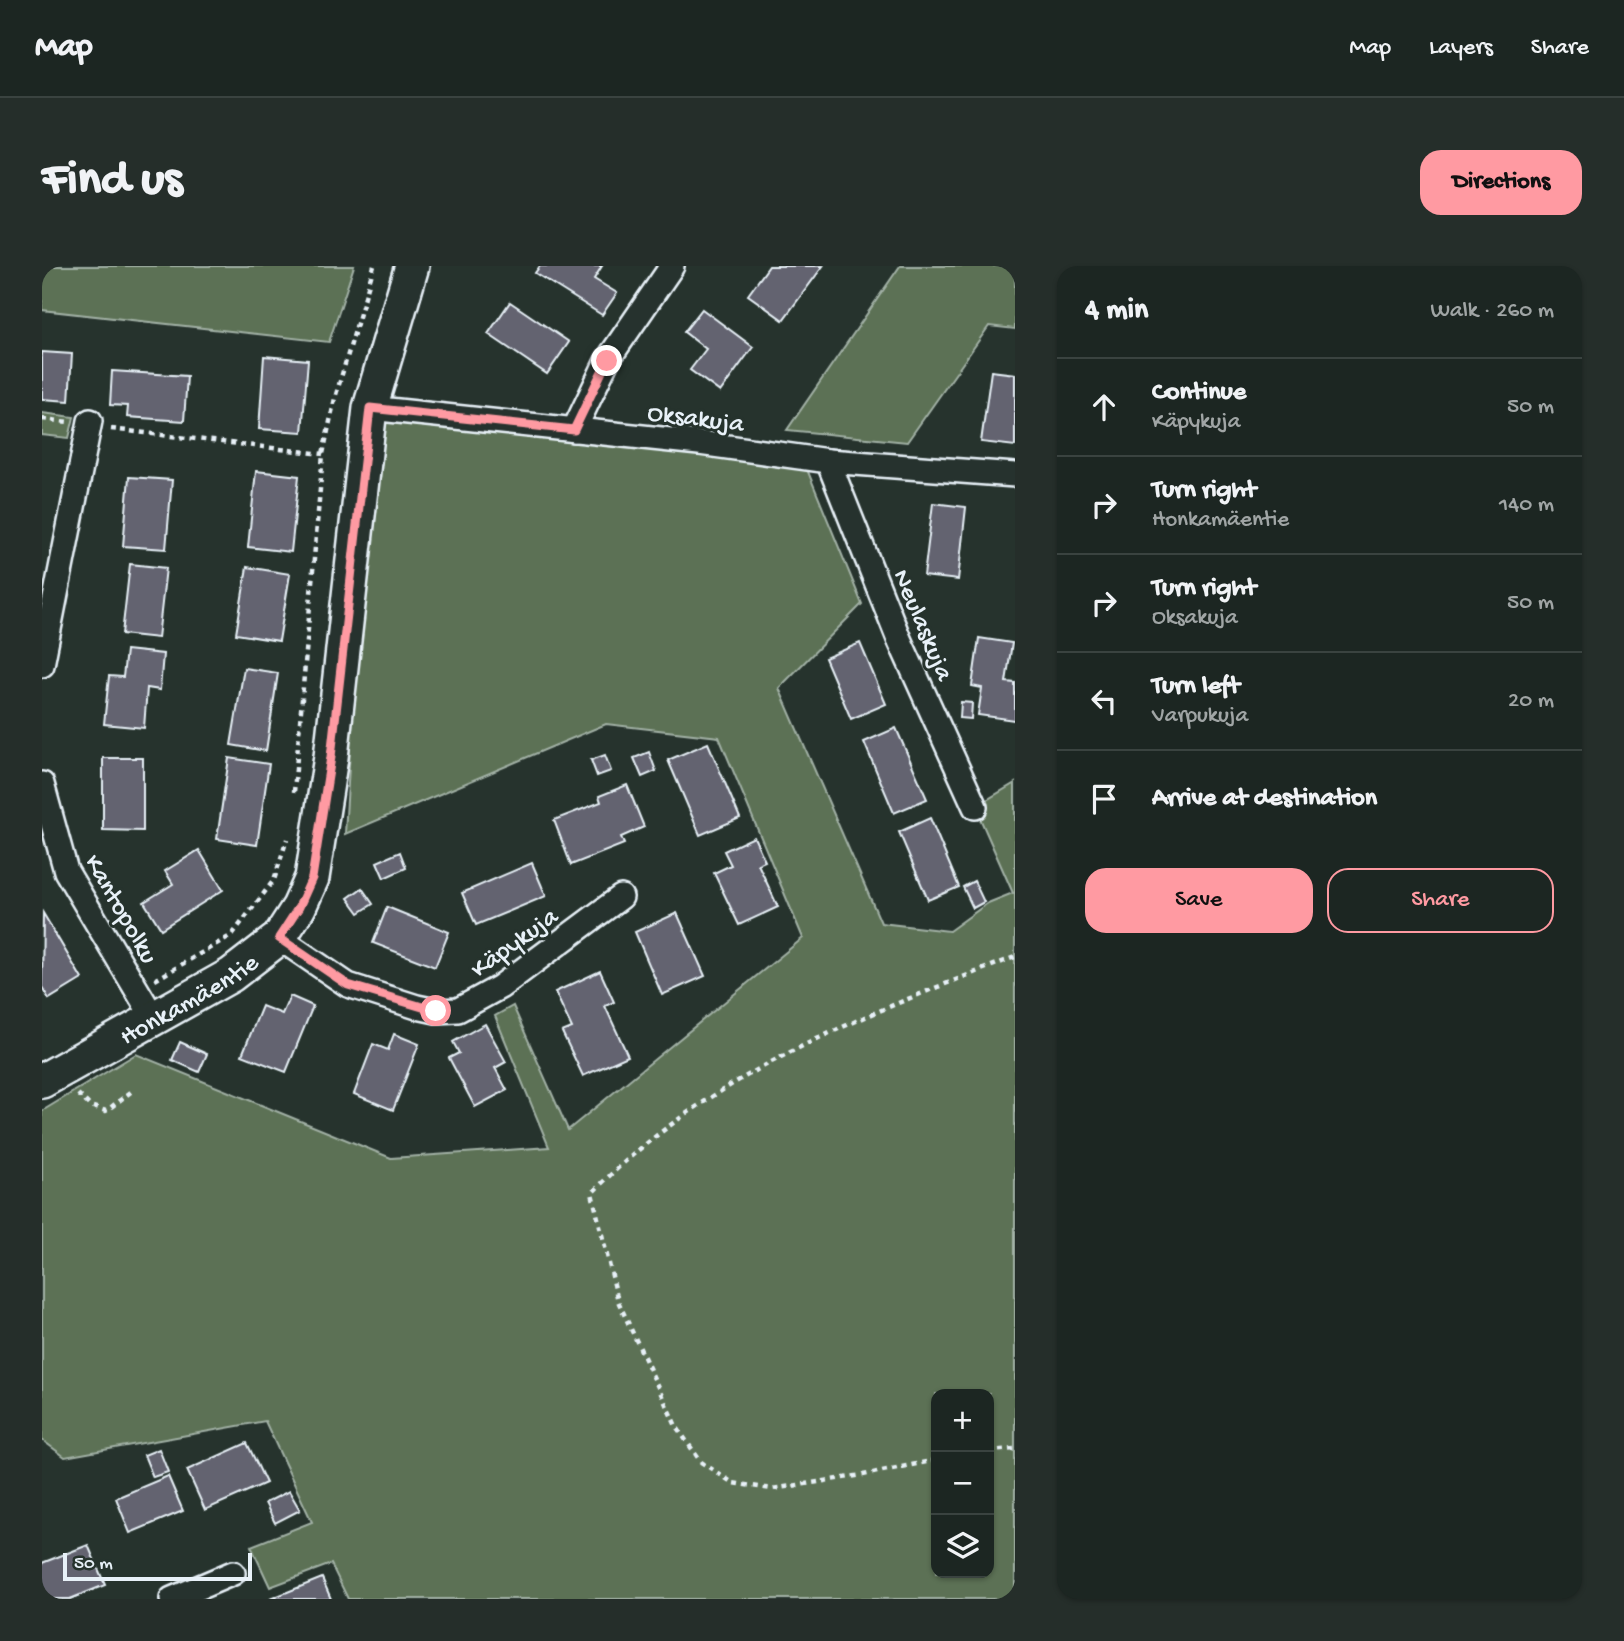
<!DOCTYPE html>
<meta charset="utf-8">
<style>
body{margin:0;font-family:"Gochi Hand",sans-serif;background:#252e2a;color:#f1f3f6}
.controls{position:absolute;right:21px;bottom:21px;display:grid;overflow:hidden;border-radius:14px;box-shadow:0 2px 5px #0004}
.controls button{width:63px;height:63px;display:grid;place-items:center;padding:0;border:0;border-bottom:2px solid #3a4340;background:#1c2622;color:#f1f3f6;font:35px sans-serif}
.scale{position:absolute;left:21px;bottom:18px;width:189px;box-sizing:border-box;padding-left:7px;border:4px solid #e8f1f8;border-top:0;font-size:19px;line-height:24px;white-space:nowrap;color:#e8f1f8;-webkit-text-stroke:5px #26332d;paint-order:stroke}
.stop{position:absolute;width:21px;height:21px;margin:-16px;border:5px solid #ff9aa2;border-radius:50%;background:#fff}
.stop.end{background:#ff9aa2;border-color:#fff;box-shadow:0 2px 7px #0008}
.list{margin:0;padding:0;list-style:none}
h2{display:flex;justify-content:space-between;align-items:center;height:91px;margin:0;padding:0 28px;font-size:30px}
h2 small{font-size:23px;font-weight:400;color:#a0a5a5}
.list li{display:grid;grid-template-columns:46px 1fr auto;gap:21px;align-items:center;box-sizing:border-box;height:98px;padding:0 28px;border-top:2px solid #3a4340}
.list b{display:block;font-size:26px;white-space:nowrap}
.list p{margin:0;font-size:23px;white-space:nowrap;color:#a0a5a5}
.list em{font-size:23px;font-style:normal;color:#a0a5a5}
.actions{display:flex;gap:14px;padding:21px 28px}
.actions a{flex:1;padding:16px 0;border:2px solid #ff9aa2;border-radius:21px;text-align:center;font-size:24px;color:#ff9aa2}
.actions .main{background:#ff9aa2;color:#111}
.icon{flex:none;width:38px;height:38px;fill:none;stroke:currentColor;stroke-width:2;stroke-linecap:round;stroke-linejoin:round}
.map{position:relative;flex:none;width:973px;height:1333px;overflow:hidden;border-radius:21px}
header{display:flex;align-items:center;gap:42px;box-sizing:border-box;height:98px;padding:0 35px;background:#1c2622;border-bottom:2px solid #3a4340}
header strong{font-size:33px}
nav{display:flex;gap:38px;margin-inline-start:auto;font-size:24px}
.intro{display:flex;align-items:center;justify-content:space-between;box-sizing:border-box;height:168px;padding:0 42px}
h1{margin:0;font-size:49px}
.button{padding:18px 32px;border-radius:21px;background:#ff9aa2;color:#111;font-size:24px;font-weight:700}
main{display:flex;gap:42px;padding:0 42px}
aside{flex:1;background:#1c2622;border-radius:21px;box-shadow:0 2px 5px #0004}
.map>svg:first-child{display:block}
</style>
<header>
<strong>Map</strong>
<nav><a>Map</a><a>Layers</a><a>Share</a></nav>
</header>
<div class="intro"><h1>Find us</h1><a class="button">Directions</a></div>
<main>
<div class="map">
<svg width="973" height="1333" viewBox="0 0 973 1333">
<rect width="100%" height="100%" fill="#26332d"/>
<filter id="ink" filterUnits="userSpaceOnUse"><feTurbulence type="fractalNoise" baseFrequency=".0143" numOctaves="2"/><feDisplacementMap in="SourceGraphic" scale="14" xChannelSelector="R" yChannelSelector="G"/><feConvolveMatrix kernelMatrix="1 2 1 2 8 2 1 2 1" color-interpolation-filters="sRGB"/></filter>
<g filter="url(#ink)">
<g fill="#5c7154" stroke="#a2b1a6" stroke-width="2" fill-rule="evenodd">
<polygon points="0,0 312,0 287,76 0,44"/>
<polygon points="858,0 973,0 973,63 947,60 865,176 745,164"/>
<path d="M328,142L760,191L820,338L737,422L839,657L907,665L946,637L971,627L933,541L973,517V1333H306L289,1298L228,1321L209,1280L270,1256L223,1155L23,1191L0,1174V845L94,788L349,892L507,881L453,750L471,740L526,864L761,672L677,471L564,458L303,568ZM894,1128H947V1307H894Z"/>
<polygon points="0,147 32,151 27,172 0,169"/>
</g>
<g fill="#63636f" stroke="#e8f1f8" stroke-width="2">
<polygon points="498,0 560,0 552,13 575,27 560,49 493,7"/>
<polygon points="727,0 781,0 741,54 706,29"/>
<polygon points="468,36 527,76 505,108 446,68"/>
<polygon points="660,43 711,81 678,126 648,104 664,83 642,66"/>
<polygon points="0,86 30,88 27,135 0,133"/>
<polygon points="222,90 266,94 260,166 217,163"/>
<polygon points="70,105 145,110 142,155 85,151 86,140 68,139"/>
<polygon points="949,105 973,108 973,180 939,176"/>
<polygon points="214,205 257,210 249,286 206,281"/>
<polygon points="87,211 130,214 124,283 81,280"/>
<polygon points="891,237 924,241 916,314 882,310"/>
<polygon points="88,298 124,302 116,372 80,368"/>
<polygon points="205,301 248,308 237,375 194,368"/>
<polygon points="937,372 970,377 964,416 973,417 973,454 936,449 940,422 930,420"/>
<polygon points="818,377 844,438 809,453 783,392"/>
<polygon points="84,384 121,388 118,424 105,422 102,462 62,458 67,410 81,411"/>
<polygon points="202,402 236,407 224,485 189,479"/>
<polygon points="919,436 930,437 929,453 918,452"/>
<polygon points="854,462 885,533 852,547 822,476"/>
<polygon points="666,477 698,552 658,569 626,494"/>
<polygon points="607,486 614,505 600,511 592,492"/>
<polygon points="563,489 569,505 555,510 549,494"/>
<polygon points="61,492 101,492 101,565 61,564"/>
<polygon points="187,492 227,498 215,579 175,573"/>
<polygon points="585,519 602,561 579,571 582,578 529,599 512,554 559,536 557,530"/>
<polygon points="888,552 917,621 886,634 857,566"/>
<polygon points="712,571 723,595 716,598 736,641 697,659 672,607 689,599 682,585"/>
<polygon points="157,584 181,624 119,663 102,636 131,618 123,605"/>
<polygon points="358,586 364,602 342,612 335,596"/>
<polygon points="490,597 504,630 434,659 420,627"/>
<polygon points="932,615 942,636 931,642 921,621"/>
<polygon points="320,622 331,638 317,647 306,632"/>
<polygon points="345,641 407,666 393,701 331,677"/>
<polygon points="1,647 40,713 7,733 0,721"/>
<polygon points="635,647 663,710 620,729 593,666"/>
<polygon points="558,705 572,736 563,740 586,790 541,810 520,766 530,762 513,726"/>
<polygon points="248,730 271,740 244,806 200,789 220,740 240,748"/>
<polygon points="443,758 464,796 453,802 465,824 433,841 407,792 417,787 411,776"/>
<polygon points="352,768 377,778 351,844 312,828 331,778 346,784"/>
<polygon points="138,776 165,788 157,806 130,794"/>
<polygon points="205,1177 224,1217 163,1244 145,1204"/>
<polygon points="117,1183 126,1206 111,1211 102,1189"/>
<polygon points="126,1210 141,1245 88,1267 74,1232"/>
<polygon points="247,1225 258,1244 233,1257 223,1237"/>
<polygon points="46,1279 63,1319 28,1333 0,1333 0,1297"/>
<polygon points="280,1312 289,1333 228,1333"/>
</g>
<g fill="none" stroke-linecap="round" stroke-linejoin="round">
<g stroke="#e8f1f8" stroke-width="28">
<g id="street">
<polyline points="328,142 657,177 786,195 973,209"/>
<polyline points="532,164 565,95 630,0"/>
<polyline points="786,195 857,373 933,541"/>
<polyline points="0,399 48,155"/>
<polyline points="0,518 24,605 111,751"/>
<polyline points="237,672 306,719 375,741 394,745 416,744 458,721 579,631"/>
<polyline points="130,1333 191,1307"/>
</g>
</g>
<g stroke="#e8f1f8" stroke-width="38">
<g id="secondary">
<path id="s1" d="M0,815L189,709L237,672L257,641L270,612L289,491L328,142L370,0"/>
</g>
</g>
<g stroke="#e8f1f8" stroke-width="4.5" stroke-dasharray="5 5" stroke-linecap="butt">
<polyline points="0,153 27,156"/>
<polyline points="69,163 281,188"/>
<polyline points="252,526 281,188 293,132 332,0"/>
<polyline points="113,714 190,669 232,614 245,573"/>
<polyline points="36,828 48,840 64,845 90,825"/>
<polyline points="947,1185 973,1183"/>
<path d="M894,1194L821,1209L730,1223L691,1217L659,1196L634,1160L576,1035L550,927C666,808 822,749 973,691"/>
</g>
<use href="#street" stroke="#26332d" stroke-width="23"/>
<use href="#secondary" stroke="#26332d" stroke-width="33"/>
</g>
</g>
<g fill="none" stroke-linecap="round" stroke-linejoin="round" filter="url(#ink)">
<polyline stroke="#ff9aa2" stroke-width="9" points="394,745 306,719 237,672 257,641 270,612 289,491 328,142 532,164 565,95"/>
</g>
<g text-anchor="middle" stroke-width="6" stroke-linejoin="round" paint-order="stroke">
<g font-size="26" fill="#e8f1f8" stroke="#26332d">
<text transform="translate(654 150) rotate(7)" y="9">Oksakuja</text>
<text transform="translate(883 358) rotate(67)" y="9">Neulaskuja</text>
<text transform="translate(81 642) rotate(60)" y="9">Kantopolku</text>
<text transform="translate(471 675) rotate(-36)" y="9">Käpykuja</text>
<text dy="9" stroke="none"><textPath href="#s1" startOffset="168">Honkamäentie</textPath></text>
</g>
</g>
</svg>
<div class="controls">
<button>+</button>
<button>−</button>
<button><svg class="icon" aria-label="layers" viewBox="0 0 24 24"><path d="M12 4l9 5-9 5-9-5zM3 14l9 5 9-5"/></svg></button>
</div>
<div class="scale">50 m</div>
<div class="stop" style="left:394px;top:745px"></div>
<div class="stop end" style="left:565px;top:95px"></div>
</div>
<aside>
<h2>4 min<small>Walk · 260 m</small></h2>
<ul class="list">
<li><svg class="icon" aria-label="ahead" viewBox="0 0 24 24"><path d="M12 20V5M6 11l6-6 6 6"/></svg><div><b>Continue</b><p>Käpykuja</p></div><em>50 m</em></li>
<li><svg class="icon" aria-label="right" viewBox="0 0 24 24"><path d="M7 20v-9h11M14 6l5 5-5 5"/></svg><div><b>Turn right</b><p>Honkamäentie</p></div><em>140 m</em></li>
<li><svg class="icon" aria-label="right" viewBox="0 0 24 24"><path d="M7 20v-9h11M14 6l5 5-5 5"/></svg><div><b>Turn right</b><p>Oksakuja</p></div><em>50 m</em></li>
<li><svg class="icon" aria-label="left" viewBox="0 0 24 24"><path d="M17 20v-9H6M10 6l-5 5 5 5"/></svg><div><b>Turn left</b><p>Varpukuja</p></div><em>20 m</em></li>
<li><svg class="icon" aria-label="arrive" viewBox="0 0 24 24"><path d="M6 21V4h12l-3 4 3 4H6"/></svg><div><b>Arrive at destination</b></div></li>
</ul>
<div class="actions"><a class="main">Save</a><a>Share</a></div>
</aside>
</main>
